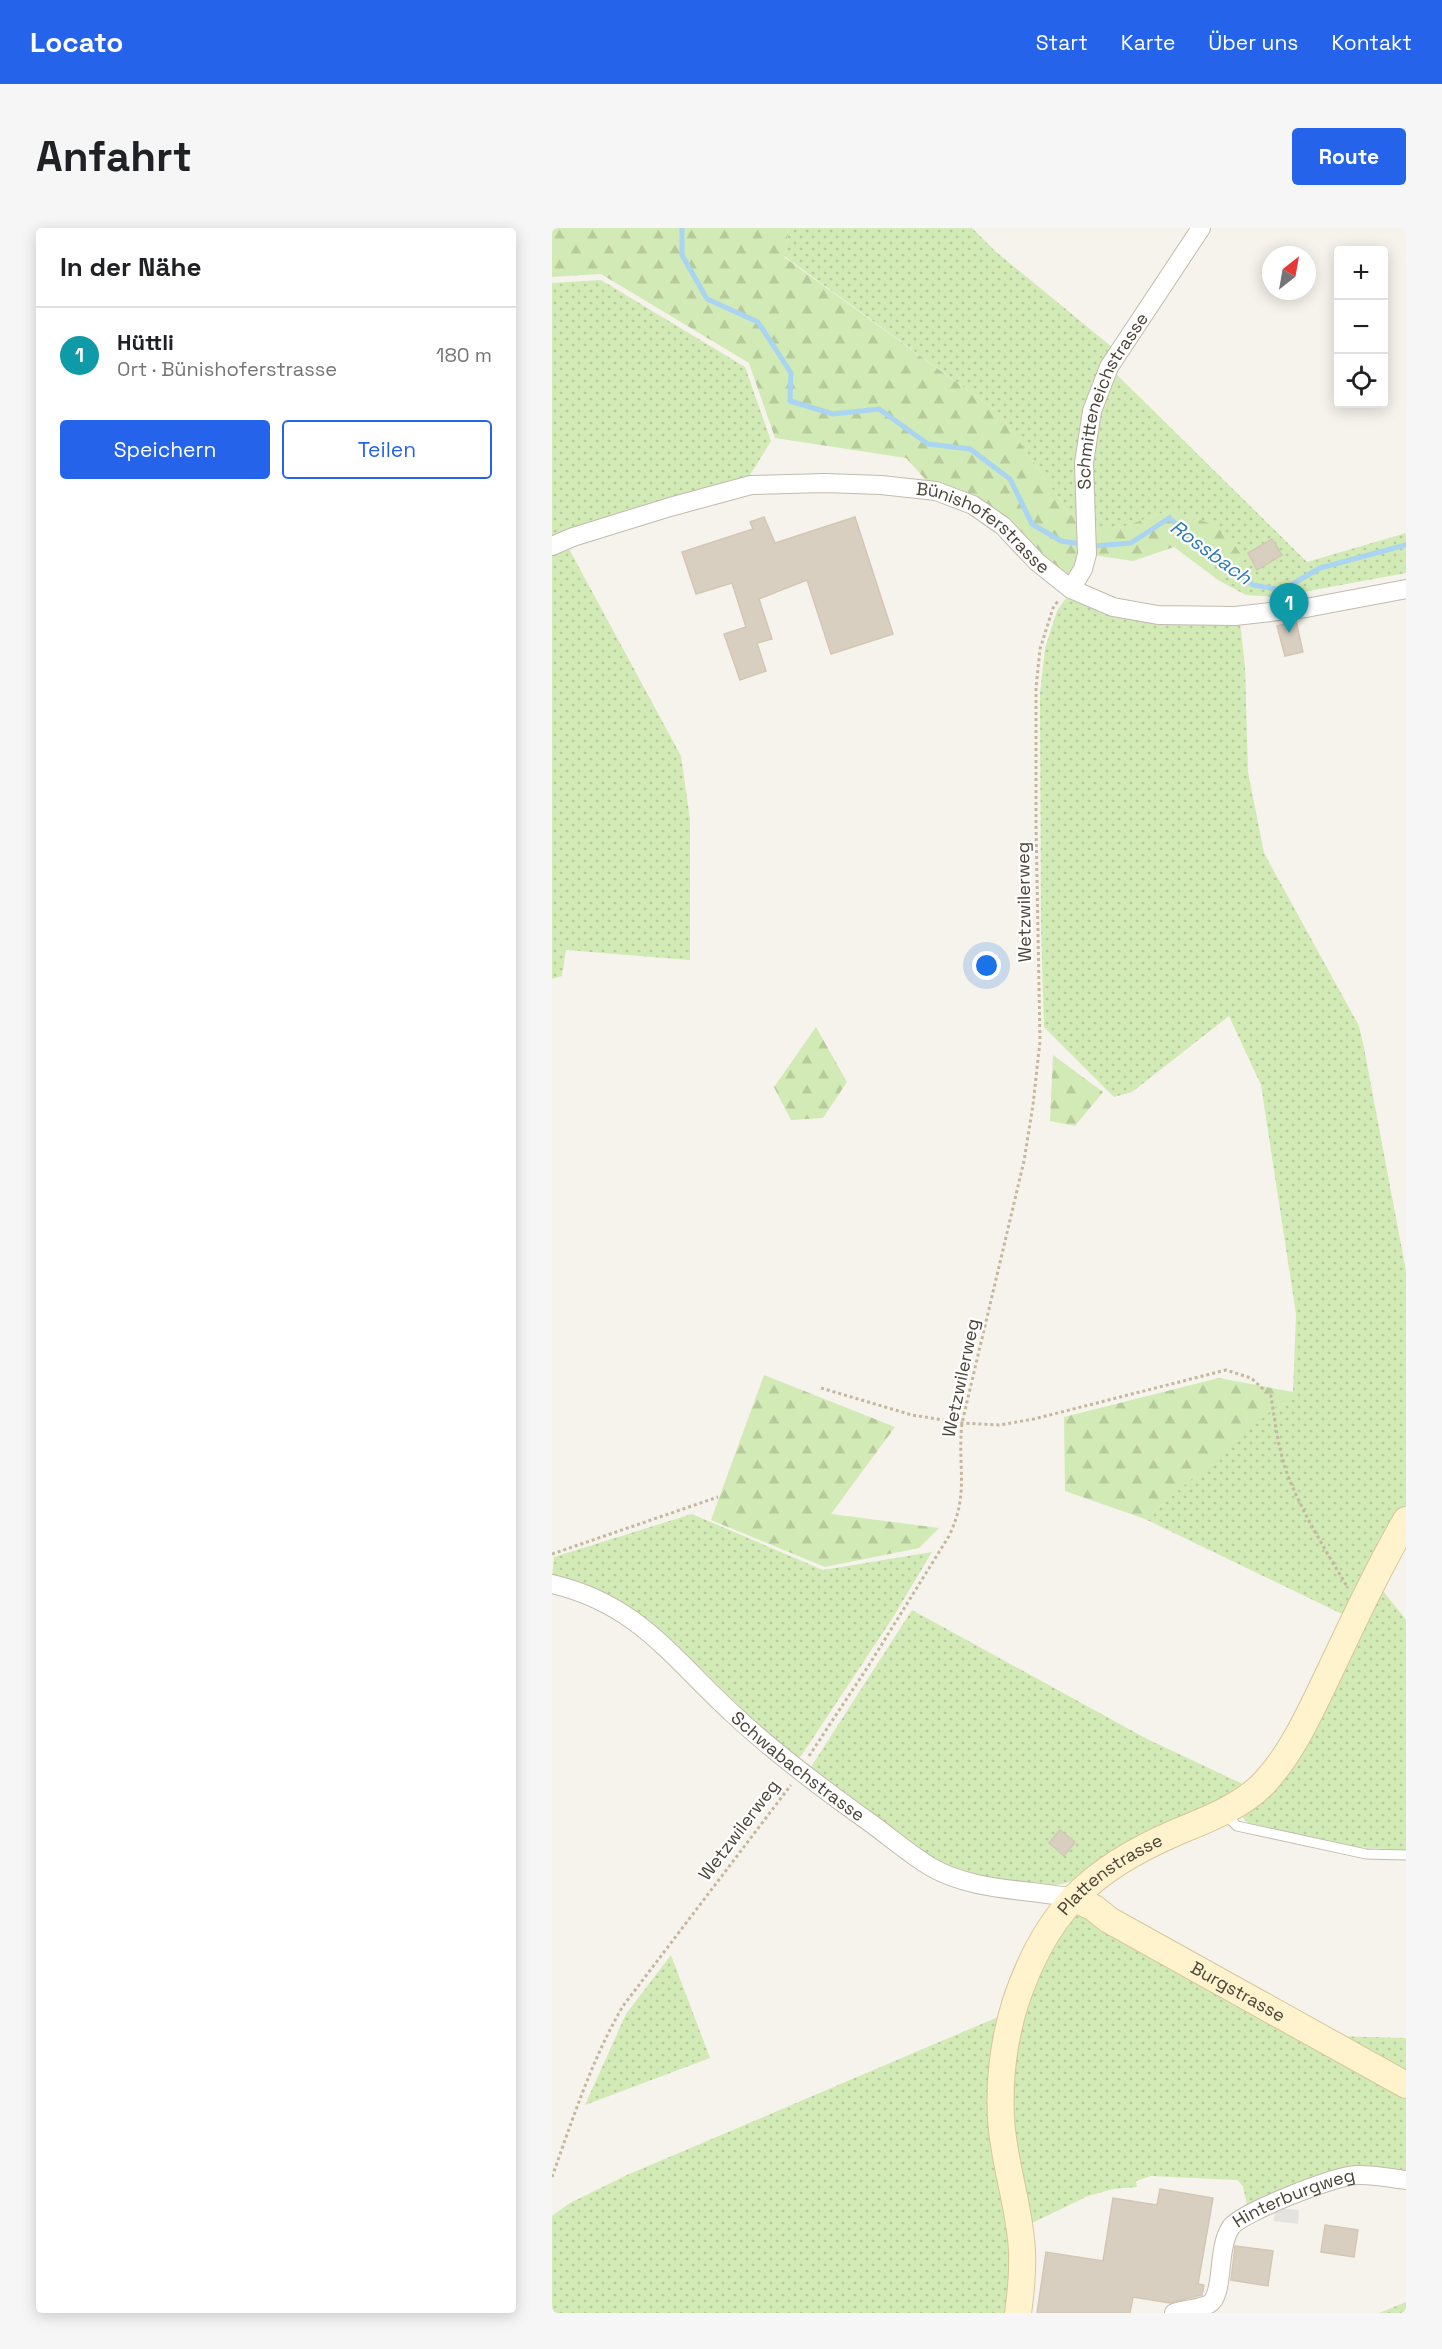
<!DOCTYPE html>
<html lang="de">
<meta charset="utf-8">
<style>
body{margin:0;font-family:"Space Grotesk",sans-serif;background:#f6f6f6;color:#202124}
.controls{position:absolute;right:18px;top:18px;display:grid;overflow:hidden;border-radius:6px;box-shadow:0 3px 15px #0003}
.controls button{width:54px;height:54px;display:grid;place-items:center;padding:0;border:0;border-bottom:2px solid #e0e0e0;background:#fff;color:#202124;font:30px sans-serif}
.compass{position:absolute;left:710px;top:18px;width:54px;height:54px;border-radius:50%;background:#fff;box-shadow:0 3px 15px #0003;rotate:31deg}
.you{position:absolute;left:435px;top:738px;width:21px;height:21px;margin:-15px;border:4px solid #fff;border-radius:50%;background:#1a73e8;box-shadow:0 0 0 9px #1a73e833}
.badge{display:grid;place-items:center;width:39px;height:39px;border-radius:50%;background:#2563eb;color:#fff;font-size:20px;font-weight:700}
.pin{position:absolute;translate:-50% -50px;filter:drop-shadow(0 2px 3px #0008)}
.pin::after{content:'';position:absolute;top:32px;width:21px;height:18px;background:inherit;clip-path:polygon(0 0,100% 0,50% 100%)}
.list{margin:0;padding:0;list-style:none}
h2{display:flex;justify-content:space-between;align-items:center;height:78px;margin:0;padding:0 24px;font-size:26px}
h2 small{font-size:20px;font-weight:400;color:#757577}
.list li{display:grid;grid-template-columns:39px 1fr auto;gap:18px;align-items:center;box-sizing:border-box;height:96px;padding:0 24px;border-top:2px solid #e0e0e0}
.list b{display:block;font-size:22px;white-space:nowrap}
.list p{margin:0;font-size:20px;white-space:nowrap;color:#757577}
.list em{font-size:20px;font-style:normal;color:#757577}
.actions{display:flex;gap:12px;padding:18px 24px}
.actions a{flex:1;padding:14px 0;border:2px solid #2563eb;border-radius:6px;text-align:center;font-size:21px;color:#2563eb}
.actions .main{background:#2563eb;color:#fff}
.icon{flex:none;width:33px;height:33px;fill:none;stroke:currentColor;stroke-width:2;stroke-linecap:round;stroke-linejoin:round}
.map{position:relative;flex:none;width:854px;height:2085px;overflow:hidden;border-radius:6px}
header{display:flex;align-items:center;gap:36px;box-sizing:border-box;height:84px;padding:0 30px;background:#2563eb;color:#fff}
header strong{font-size:28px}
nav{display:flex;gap:33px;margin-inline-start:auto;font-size:21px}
.intro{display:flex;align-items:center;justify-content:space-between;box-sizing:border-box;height:144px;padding:0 36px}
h1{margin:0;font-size:42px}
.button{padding:15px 27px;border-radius:6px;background:#2563eb;color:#fff;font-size:21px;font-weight:700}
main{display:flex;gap:36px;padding:0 36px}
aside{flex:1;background:#fff;border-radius:6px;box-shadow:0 3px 15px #0003}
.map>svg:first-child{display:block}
</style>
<header>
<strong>Locato</strong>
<nav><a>Start</a><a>Karte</a><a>Über uns</a><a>Kontakt</a></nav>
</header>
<div class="intro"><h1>Anfahrt</h1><a class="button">Route</a></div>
<main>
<aside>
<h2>In der Nähe<small></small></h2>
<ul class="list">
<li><span class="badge" style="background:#0f9aa8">1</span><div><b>Hüttli</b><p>Ort · Bünishoferstrasse</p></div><em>180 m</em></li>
</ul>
<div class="actions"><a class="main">Speichern</a><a>Teilen</a></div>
</aside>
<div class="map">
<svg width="854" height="2085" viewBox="0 0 854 2085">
<defs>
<pattern id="green-dots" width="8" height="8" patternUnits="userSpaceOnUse" patternTransform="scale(1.5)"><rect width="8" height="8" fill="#d2eab5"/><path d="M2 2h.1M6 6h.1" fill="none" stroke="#b6ca9c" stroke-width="1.8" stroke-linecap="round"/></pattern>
<pattern id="forest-firs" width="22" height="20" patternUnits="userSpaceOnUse" patternTransform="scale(1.5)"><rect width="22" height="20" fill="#d2eab5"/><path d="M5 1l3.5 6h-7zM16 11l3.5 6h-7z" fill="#b6ca9c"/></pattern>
</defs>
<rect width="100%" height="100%" fill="#f6f3ec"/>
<g fill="url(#green-dots)">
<polygon points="237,0 420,0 443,23 566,124 557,139 755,334 854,305 854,345 724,369 694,367 666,352 690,328 619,282 567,300 540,302 517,285 448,186 232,28"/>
<polygon points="49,52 193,139 219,213 195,252 0,309 0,55"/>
<polygon points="16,319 129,528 138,591 138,732 14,722 10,748 0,751 0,326"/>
<polygon points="514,370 556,386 688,395 693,438 696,544 712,625 807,798 812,820 854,1043 854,1278 844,1291 795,1385 790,1386 593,1291 741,1163 744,1086 709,857 677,788 580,864 562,869 492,799 489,699 488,466 493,420 505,383"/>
<polygon points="140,1286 271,1342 380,1324 340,1391 249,1528 241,1532 89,1388 0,1350 2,1329"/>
<polygon points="827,1358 854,1392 854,1622 804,1619 696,1595 691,1590 693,1582"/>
<path d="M360,1382L595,1511L695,1558C654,1582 613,1595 571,1616C552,1625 538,1644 519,1653C490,1667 410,1645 382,1632L257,1542Z"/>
<polygon points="529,1687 854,1863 854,1947 797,1941 711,1968 695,1977 691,1958 685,1952 599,1948 584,1953 585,1959 561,1961 536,1968 480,1995 476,1995 470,1980 456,1836 479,1756 518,1688"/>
<polygon points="119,1727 158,1830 33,1877 74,1786"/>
<polygon points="453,1786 461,2008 458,2085 0,2085 0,1988 18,1975 75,1947"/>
<polygon points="781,1808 854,1810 854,1848"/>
<polygon points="854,2074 854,2085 827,2085"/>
</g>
<g fill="url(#forest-firs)">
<polygon points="0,0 237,0 232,29 448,186 517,285 540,301 567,300 619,282 671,300 690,328 666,352 622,319 581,333 535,326 519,361 451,298 384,263 354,230 223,210 197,135 49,46 0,49"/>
<polygon points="264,799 295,854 271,890 239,892 222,859"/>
<polygon points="501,827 551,864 523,898 498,893"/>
<polygon points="212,1147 343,1199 279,1286 387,1300 367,1320 273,1339 159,1292"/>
<polygon points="667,1150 741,1164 593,1291 513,1263 512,1189"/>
</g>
<polygon fill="#e5e3e0" points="723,1980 747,1982 746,1996 722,1993"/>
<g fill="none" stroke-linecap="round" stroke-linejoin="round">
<polyline stroke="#a9d4f2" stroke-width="5" points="130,0 130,27 155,71 206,94 239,145 238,173 281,186 327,181 376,216 418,221 458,251 480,296 509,313 543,318 579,315 617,290 701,357 730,362 768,340 854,317"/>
</g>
<g fill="#d8cfc1" stroke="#d3c7b4" stroke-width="1.5">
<polygon points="212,289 223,315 303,289 341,406 279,426 255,352 207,371 220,411 205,415 214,443 188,452 172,406 194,399 180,355 144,366 130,324 201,301 198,294"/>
<polygon points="720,311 730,327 705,342 696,325"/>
<polygon points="744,393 751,424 733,428 725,398"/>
<polygon points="508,1602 523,1614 512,1628 497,1615"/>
<polygon points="608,1961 661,1970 646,2056 652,2057 650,2067 618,2075 581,2069 578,2085 485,2085 494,2024 551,2033 561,1970 605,1977"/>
<polygon points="773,1997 806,2002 802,2029 769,2024"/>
<polygon points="683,2018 721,2023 716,2058 679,2052"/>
</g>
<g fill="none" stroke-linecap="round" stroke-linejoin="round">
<g stroke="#c2bbae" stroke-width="11">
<polyline id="lane" points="673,1586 685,1598 814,1626 854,1627"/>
</g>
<g stroke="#c2bbae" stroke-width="20">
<g id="street">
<path id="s1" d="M0,318L21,309L118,279L199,257L273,255L329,257L384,263L421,277L451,298L485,334L519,361L561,379L606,387L683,388L754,380L854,361"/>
<path id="s2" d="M519,361L531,341L535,326L532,235L540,183L557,139L649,0"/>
<path id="s3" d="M0,1356C86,1376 120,1430 181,1486C225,1527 272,1562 320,1596C339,1610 359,1627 379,1639C420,1663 475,1661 521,1670"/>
<path id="s4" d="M622,2085C633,2081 648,2081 657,2076C673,2067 664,2021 679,1999C690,1984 783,1948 804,1947C820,1946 838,1950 854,1952"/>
</g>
</g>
<g stroke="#d6c79b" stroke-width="28">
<g id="secondary">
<path id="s5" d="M521,1670L542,1680L557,1692L854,1857"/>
<path id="s6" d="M466,2085C469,2064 471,2044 470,2023C468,1978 451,1934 449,1890C447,1852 452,1812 463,1776C493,1684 538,1641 625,1604C654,1592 691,1578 713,1554C742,1522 759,1482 778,1443C802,1392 826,1341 854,1292"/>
</g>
</g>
<g stroke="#c4b79f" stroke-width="3" stroke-dasharray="3 3" stroke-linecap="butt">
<path d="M269,1160L360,1187L410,1195L447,1197L482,1191L674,1142L699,1150L719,1168C723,1194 726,1220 735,1245C750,1285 774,1323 796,1360"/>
<polyline points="0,1326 166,1269"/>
<path d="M257,1528L317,1437L397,1308C418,1264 405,1239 410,1195L472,933L481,877L488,813L484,597V460L488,421L501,380L506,373"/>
<path d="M0,1949C21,1890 40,1831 71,1778L239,1557"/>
</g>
<use href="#lane" stroke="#fff" stroke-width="9"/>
<use href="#street" stroke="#fff" stroke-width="18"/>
<use href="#secondary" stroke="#fff3cd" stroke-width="26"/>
</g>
<g text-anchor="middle" stroke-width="4.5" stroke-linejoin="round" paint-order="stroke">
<g font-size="18" fill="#4b4439" stroke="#fff">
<text dy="6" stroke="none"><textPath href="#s2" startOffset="198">Schmitteneichstrasse</textPath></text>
<text dy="6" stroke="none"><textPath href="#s1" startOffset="453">Bünishoferstrasse</textPath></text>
<text transform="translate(472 674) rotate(-91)" y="6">Wetzwilerweg</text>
<text transform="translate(409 1150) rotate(-78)" y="6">Wetzwilerweg</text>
<text dy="6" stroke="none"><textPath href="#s3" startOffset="310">Schwabachstrasse</textPath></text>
<text transform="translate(187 1602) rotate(-53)" y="6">Wetzwilerweg</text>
<text dy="6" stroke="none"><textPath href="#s6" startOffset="478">Plattenstrasse</textPath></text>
<text dy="6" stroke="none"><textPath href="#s5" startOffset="190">Burgstrasse</textPath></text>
<text dy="6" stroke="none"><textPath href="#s4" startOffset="188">Hinterburgweg</textPath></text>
</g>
<g font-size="20" font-style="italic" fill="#2e7ab2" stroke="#fff">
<text transform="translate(659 324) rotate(36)" y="7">Rossbach</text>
</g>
</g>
</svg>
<div class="controls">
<button>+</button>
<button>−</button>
<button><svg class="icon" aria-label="locate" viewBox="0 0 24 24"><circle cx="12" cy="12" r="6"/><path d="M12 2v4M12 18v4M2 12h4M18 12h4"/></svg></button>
</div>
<svg class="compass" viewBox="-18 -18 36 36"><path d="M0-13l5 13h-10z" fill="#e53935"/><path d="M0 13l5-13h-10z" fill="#757577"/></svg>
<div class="you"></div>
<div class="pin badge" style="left:737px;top:405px;background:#0f9aa8">1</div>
</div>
</main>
